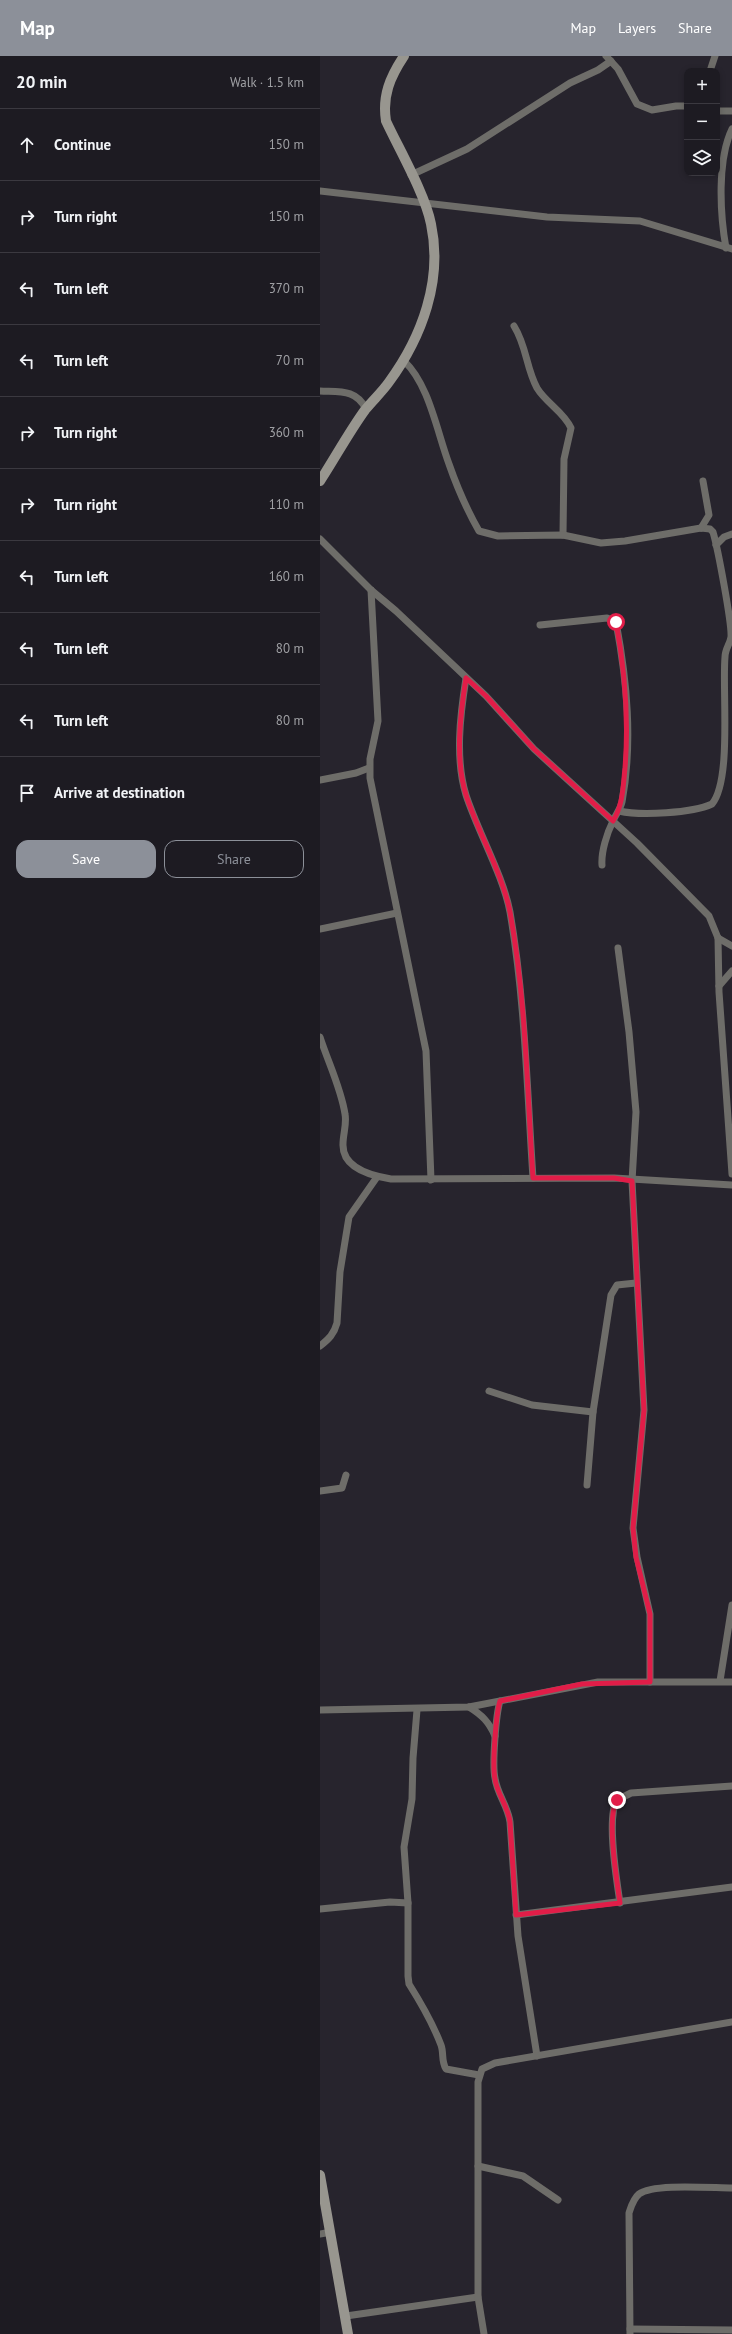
<!DOCTYPE html>
<meta charset="utf-8">
<style>
body{margin:0;font-family:"PT Sans",sans-serif;background:#25242a;color:#f1f3f6}
.controls{position:absolute;right:12px;top:12px;display:grid;overflow:hidden;border-radius:8px;box-shadow:0 2px 6px #0003}
.controls button{width:36px;height:36px;display:grid;place-items:center;padding:0;border:0;border-bottom:1px solid #3b3940;background:#1d1b22;color:#f1f3f6;font:20px sans-serif}
.stop{position:absolute;width:12px;height:12px;margin:-9px;border:3px solid #e11d48;border-radius:50%;background:#fff}
.stop.end{background:#e11d48;border-color:#fff;box-shadow:0 1px 4px #0008}
.list{margin:0;padding:0;list-style:none}
h2{display:flex;justify-content:space-between;align-items:center;height:52px;margin:0;padding:0 16px;font-size:17px}
h2 small{font-size:13px;font-weight:400;color:#a0a1a5}
.list li{display:grid;grid-template-columns:26px 1fr auto;gap:12px;align-items:center;box-sizing:border-box;height:72px;padding:0 16px;border-top:1px solid #3b3940}
.list b{display:block;font-size:15px;white-space:nowrap}
.list em{font-size:13px;font-style:normal;color:#a0a1a5}
.actions{display:flex;gap:8px;padding:12px 16px}
.actions a{flex:1;padding:9px 0;border:1px solid #8c9099;border-radius:12px;text-align:center;font-size:14px;color:#8c9099}
.actions .main{background:#8c9099;color:#fff}
.icon{flex:none;width:22px;height:22px;fill:none;stroke:currentColor;stroke-width:2;stroke-linecap:round;stroke-linejoin:round}
.map{position:relative;flex:none;width:412px;height:2278px;overflow:hidden}
header{display:flex;align-items:center;gap:24px;box-sizing:border-box;height:56px;padding:0 20px;background:#8c9099;color:#fff}
header strong{font-size:19px}
nav{display:flex;gap:22px;margin-inline-start:auto;font-size:14px}
main{display:flex}
aside{flex:1;background:#1d1b22}
.map>svg:first-child{display:block}
</style>
<header>
<strong>Map</strong>
<nav><a>Map</a><a>Layers</a><a>Share</a></nav>
</header>
<main>
<aside>
<h2>20 min<small>Walk · 1.5 km</small></h2>
<ul class="list">
<li><svg class="icon" aria-label="ahead" viewBox="0 0 24 24"><path d="M12 20V5M6 11l6-6 6 6"/></svg><div><b>Continue</b></div><em>150 m</em></li>
<li><svg class="icon" aria-label="right" viewBox="0 0 24 24"><path d="M7 20v-9h11M14 6l5 5-5 5"/></svg><div><b>Turn right</b></div><em>150 m</em></li>
<li><svg class="icon" aria-label="left" viewBox="0 0 24 24"><path d="M17 20v-9H6M10 6l-5 5 5 5"/></svg><div><b>Turn left</b></div><em>370 m</em></li>
<li><svg class="icon" aria-label="left" viewBox="0 0 24 24"><path d="M17 20v-9H6M10 6l-5 5 5 5"/></svg><div><b>Turn left</b></div><em>70 m</em></li>
<li><svg class="icon" aria-label="right" viewBox="0 0 24 24"><path d="M7 20v-9h11M14 6l5 5-5 5"/></svg><div><b>Turn right</b></div><em>360 m</em></li>
<li><svg class="icon" aria-label="right" viewBox="0 0 24 24"><path d="M7 20v-9h11M14 6l5 5-5 5"/></svg><div><b>Turn right</b></div><em>110 m</em></li>
<li><svg class="icon" aria-label="left" viewBox="0 0 24 24"><path d="M17 20v-9H6M10 6l-5 5 5 5"/></svg><div><b>Turn left</b></div><em>160 m</em></li>
<li><svg class="icon" aria-label="left" viewBox="0 0 24 24"><path d="M17 20v-9H6M10 6l-5 5 5 5"/></svg><div><b>Turn left</b></div><em>80 m</em></li>
<li><svg class="icon" aria-label="left" viewBox="0 0 24 24"><path d="M17 20v-9H6M10 6l-5 5 5 5"/></svg><div><b>Turn left</b></div><em>80 m</em></li>
<li><svg class="icon" aria-label="arrive" viewBox="0 0 24 24"><path d="M6 21V4h12l-3 4 3 4H6"/></svg><div><b>Arrive at destination</b></div></li>
</ul>
<div class="actions"><a class="main">Save</a><a>Share</a></div>
</aside>
<div class="map">
<svg width="412" height="2278" viewBox="0 0 412 2278">
<rect width="100%" height="100%" fill="#27242d"/>
<g fill="none" stroke-linecap="round" stroke-linejoin="round">
<g stroke="#6e6d69" stroke-width="7">
<polyline points="286,0 298,13 317,48 332,54 356,50 367,50"/>
<polyline points="390,15 395,0"/>
<polyline points="397,55 412,55"/>
<polyline points="91,119 147,93 250,27 278,14 291,5"/>
<polyline points="0,135 227,161 320,165 412,193"/>
<path d="M406,192C400,158 397,104 412,73"/>
<path d="M194,270C207,291 206,312 217,332C226,347 244,356 251,372L244,403L243,479"/>
<path d="M84,305C109,328 117,376 129,408C137,431 147,454 159,475L178,480L243,479L281,487L305,485L381,472L390,473L393,476C398,493 412,568 411,581C410,588 405,593 405,601C402,634 412,724 392,748C372,757 321,760 299,755"/>
<path d="M0,335C20,336 36,333 46,353"/>
<polyline points="381,472 389,459 383,425"/>
<polyline points="0,483 51,534 76,555 166,640 214,693 317,787 389,860 398,882 412,890"/>
<polyline points="396,489 404,481 412,478"/>
<polyline points="51,534 58,665 50,703 50,722 106,995 111,1124"/>
<path d="M220,569L287,562L296,566C307,625 313,686 302,746C300,754 296,758 293,765C287,777 281,796 282,809"/>
<path d="M146,622C140,660 135,703 146,739C158,776 183,819 190,856C205,943 207,1033 213,1122"/>
<polyline points="0,724 36,717 49,712"/>
<polyline points="0,873 77,857"/>
<polyline points="398,882 399,936 412,1118"/>
<polyline points="298,892 309,976 316,1056 312,1125 324,1354 313,1472 317,1501 330,1558 330,1626"/>
<polyline points="399,930 412,915"/>
<path d="M0,981C8,1006 21,1032 25,1058C27,1068 23,1078 23,1088C22,1113 52,1120 71,1123L294,1122L412,1129"/>
<path d="M0,1290C9,1283 14,1278 17,1267L20,1216L29,1161L57,1121"/>
<polyline points="169,1335 212,1349 273,1356"/>
<polyline points="267,1429 273,1356 291,1239 297,1229 316,1227"/>
<polyline points="0,1435 22,1432 26,1419"/>
<polyline points="400,1625 412,1549"/>
<path d="M180,1645C176,1658 172,1709 175,1722C177,1738 188,1750 190,1766L198,1880L217,2000"/>
<path d="M149,1651C162,1659 169,1666 175,1680"/>
<polyline points="0,1654 149,1651 278,1626 412,1626"/>
<path d="M97,1654L93,1702L92,1743L84,1791L88,1847V1920L89,1928C101,1947 113,1968 121,1989C124,1997 121,2005 126,2013L159,2019"/>
<path d="M300,1847C297,1826 286,1761 297,1744L311,1737L412,1730"/>
<polyline points="0,1853 70,1846 88,1847"/>
<polyline points="196,1859 412,1831"/>
<polyline points="158,2110 203,2120 238,2144"/>
<polyline points="0,2178 11,2176"/>
<polyline points="26,2260 158,2241"/>
<polyline points="310,2273 412,2274"/>
<polyline points="164,2278 158,2241 158,2026 162,2013 175,2007 412,1966"/>
<path d="M310,2278L309,2157C311,2151 313,2143 319,2138C333,2127 392,2132 412,2132"/>
</g>
<g stroke="#98968f" stroke-width="10">
<path d="M0,425C15,402 29,376 45,354C53,344 62,336 69,326C102,281 123,224 111,168C105,138 80,95 66,65C62,40 70,21 84,0"/>
<polyline points="0,2119 28,2278"/>
</g>
</g>
<g fill="none" stroke-linecap="round" stroke-linejoin="round">
<path stroke="#e11d48" stroke-width="5" d="M296,566C305,615 309,663 305,712C303,731 303,749 293,765L214,693L166,640L146,622C140,660 135,703 146,739C158,776 183,819 190,856C206,943 207,1033 213,1122H294L312,1125L324,1354L313,1472L316,1501L330,1558V1626L262,1628L180,1645C176,1658 172,1709 175,1723C177,1738 188,1750 190,1766L196,1859L300,1847C297,1825 286,1761 297,1744"/>
</g>
</svg>
<div class="controls">
<button>+</button>
<button>−</button>
<button><svg class="icon" aria-label="layers" viewBox="0 0 24 24"><path d="M12 4l9 5-9 5-9-5zM3 14l9 5 9-5"/></svg></button>
</div>
<div class="stop" style="left:296px;top:566px"></div>
<div class="stop end" style="left:297px;top:1744px"></div>
</div>
</main>
